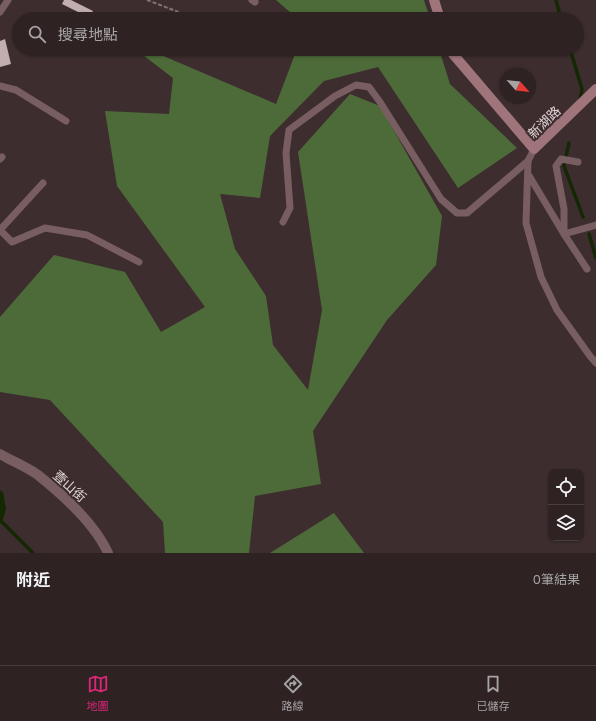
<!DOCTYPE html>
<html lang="zh-TW">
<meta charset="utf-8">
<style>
body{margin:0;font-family:Poppins,"Noto Sans TC",sans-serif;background:#362a2b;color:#f1f3f6}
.controls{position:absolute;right:12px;bottom:12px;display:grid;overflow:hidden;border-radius:8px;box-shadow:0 1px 3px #0004}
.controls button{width:36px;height:36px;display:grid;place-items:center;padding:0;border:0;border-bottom:1px solid #493f41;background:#2e2223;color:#f1f3f6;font:20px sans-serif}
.compass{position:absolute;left:500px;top:68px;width:36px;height:36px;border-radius:50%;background:#2e2223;box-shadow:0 1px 3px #0004;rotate:117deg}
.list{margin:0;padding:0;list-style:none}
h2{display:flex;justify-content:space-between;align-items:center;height:52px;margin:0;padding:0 16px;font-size:17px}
h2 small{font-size:13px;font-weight:400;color:#a7a4a6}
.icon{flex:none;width:22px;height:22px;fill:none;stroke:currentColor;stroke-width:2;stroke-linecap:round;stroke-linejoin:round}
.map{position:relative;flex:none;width:596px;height:553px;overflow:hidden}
.search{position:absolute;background:#2e2223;box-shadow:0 1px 3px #0004;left:12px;right:12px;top:12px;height:44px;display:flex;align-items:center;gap:10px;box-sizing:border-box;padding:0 14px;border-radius:22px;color:#a7a4a6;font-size:15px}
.sheet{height:112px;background:#2e2223}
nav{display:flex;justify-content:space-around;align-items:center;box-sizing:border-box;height:56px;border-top:1px solid #493f41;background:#2e2223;font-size:11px;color:#a7a4a6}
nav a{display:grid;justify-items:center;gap:2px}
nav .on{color:#db2777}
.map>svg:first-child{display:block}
</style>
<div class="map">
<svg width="596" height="553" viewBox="0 0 596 553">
<rect width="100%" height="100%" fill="#3d2d2f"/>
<g fill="#4d6b39">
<polygon points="276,0 424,0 430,19 298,19"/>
<polygon points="135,49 147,49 276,104 297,49 439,49 450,84 517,148 458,188 378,67 324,81 270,136 260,198 220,194 235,249 266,296 273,345 308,390 322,310 298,152 350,94 380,106 442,216 436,265 387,320 313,431 321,484 255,496 249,553 165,553 163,522 50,400 0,392 0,317 54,255 125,272 161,332 205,307 117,186 105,111 169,114 173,78"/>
<polygon points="334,513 364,553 270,553"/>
</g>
<polygon fill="#142803" points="0,490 3,492 6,509 2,522 0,524"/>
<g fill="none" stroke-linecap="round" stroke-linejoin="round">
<g stroke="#142803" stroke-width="3.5">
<polyline points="556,0 561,19"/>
<polyline points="570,49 582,89 580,100"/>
<polyline points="569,143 564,166 583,217"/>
<polyline points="589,234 596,258"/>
<polyline points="2,522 33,553"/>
</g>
</g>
<g fill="#c2adb0">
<polygon points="64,0 71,0 93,11 90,18 62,4"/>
<polygon points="5,39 11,64 0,67 0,41"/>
</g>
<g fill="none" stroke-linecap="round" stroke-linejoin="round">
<polyline stroke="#827475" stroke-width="2" stroke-dasharray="4 2" stroke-linecap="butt" points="147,0 197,19"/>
<g stroke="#785d61" stroke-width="7">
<polyline points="252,0 255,2"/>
<polyline points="0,12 8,0"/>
<polyline points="0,86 16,90 66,121"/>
<polyline points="534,149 528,161 526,223 541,277 557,310 590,356 596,363"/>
<polyline points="0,159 2,157"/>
<polyline points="578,162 561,159 556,166 564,209 564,234 587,269"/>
<polyline points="528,174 564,234 596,225"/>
<polyline points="283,222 290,208 286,153 289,130 335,96 356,85 369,87 380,102 441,199 457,213 467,213 528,161"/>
<polyline points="0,230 12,242 45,228 87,235 139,262"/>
<polyline points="0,230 43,183"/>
</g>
<path stroke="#785d61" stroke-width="10" d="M0,454C12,461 27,467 38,475C63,495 95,524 108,553"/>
<g stroke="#9f747b" stroke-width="10">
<polyline points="434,0 440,19"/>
<polyline points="451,49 453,54 534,149 596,89"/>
</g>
</g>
<g text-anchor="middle" stroke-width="4" stroke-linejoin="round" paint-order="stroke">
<g font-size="13" fill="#e0d5d6" stroke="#3d2d2f">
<text transform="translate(544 122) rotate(-44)" y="5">新湖路</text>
<text transform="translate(70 486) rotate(42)" y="5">壹山街</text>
</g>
</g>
</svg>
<div class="controls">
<button><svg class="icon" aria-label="locate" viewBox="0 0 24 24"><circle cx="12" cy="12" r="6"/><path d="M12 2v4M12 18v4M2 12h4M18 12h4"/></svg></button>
<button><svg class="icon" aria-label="layers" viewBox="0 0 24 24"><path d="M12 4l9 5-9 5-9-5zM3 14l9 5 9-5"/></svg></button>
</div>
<svg class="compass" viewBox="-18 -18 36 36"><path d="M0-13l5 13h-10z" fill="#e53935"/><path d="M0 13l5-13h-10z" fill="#a7a4a6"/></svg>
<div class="search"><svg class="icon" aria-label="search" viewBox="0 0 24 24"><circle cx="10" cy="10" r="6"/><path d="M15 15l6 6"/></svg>搜尋地點</div>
</div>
<section class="sheet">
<h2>附近<small>0筆結果</small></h2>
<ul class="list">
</ul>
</section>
<nav>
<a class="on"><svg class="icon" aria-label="map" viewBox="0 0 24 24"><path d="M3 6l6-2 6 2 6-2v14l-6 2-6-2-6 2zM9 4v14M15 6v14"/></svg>地圖</a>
<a><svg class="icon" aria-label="directions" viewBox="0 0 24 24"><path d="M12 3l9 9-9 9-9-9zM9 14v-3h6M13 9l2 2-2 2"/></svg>路線</a>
<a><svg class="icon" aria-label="saved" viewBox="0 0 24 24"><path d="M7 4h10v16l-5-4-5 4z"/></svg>已儲存</a>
</nav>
